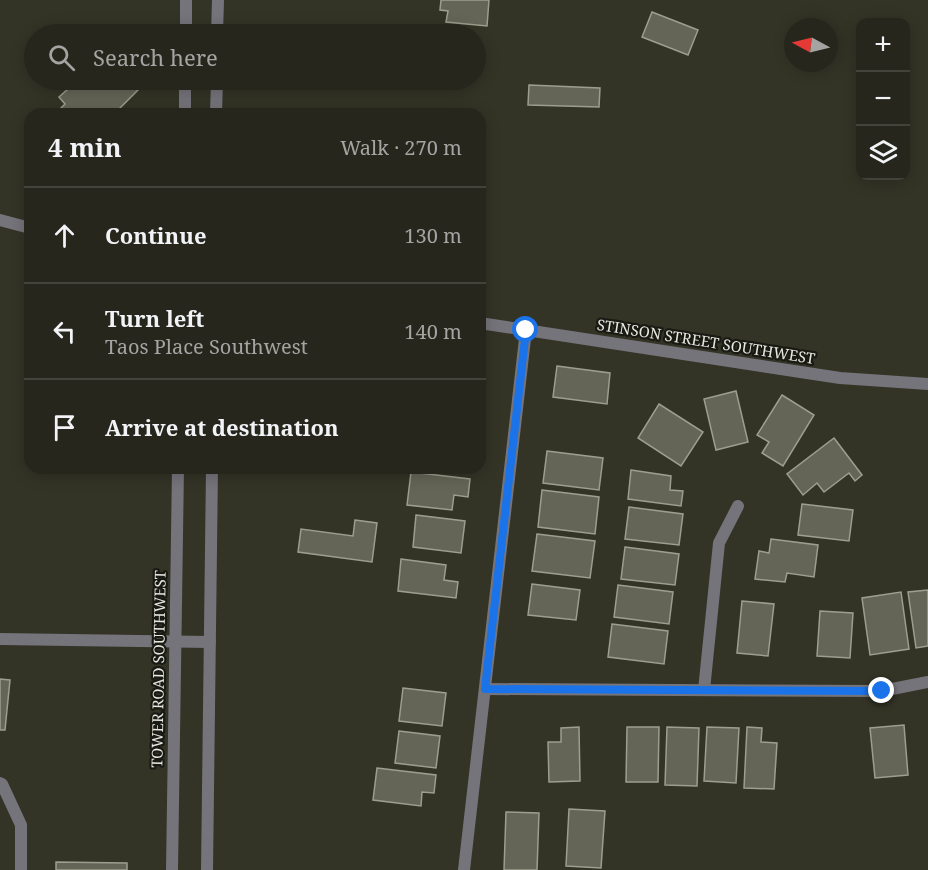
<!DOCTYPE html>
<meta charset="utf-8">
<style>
body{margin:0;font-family:"Noto Serif",serif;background:#323229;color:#f1f3f6}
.controls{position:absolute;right:18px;top:18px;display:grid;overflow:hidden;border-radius:12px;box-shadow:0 3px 15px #0003}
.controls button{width:54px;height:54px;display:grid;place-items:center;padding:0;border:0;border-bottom:2px solid #42433b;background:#26261c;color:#f1f3f6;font:30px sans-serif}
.compass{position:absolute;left:784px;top:18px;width:54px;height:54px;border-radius:50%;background:#26261c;box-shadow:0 3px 15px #0003;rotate:277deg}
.stop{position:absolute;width:18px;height:18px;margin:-14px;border:4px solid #1a73e8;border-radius:50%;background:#fff}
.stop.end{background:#1a73e8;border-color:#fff;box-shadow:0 2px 6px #0008}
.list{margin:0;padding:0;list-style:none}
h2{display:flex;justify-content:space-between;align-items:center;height:78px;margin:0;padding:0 24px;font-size:26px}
h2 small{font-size:20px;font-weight:400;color:#a4a5a3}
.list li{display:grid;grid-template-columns:39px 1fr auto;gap:18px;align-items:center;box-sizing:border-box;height:96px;padding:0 24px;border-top:2px solid #42433b}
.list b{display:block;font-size:22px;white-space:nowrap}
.list p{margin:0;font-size:20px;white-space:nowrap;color:#a4a5a3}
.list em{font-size:20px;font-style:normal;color:#a4a5a3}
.icon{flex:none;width:33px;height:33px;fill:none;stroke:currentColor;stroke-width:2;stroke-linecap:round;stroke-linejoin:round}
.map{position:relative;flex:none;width:928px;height:870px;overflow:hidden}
.search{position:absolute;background:#26261c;box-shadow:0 3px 15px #0003;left:24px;top:24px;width:462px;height:66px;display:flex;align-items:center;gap:15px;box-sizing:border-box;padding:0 21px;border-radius:33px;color:#a4a5a3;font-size:22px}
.panel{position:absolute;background:#26261c;box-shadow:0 3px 15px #0003;left:24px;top:108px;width:462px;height:366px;border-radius:18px}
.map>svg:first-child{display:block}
</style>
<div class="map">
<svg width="928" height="870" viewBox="0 0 928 870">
<rect width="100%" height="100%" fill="#333326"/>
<g fill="#656557" stroke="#9e9e8e" stroke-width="1.5">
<polygon points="441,0 489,0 487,26 446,22 448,11 440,10"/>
<polygon points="652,12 698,30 688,55 642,37"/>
<polygon points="78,80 142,80 145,83 114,114 55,114 65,104 59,97"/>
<polygon points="529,85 600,88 599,107 528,105"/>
<polygon points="557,366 610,373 607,404 553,397"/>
<polygon points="736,391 748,442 716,450 704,399"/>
<polygon points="782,395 814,415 783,466 762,453 769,442 757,435"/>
<polygon points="659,404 703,432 681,466 638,438"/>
<polygon points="834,438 862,475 855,481 849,473 824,492 817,483 803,495 787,474"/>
<polygon points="547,451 603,458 599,490 543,483"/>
<polygon points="631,470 671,476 670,490 683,491 681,506 628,499"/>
<polygon points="411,472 470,479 468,497 454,495 452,510 407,505"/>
<polygon points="542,490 599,497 595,534 538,527"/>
<polygon points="802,504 853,510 849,541 798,535"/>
<polygon points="629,507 683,514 679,545 625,539"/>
<polygon points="416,515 465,521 461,553 413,547"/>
<polygon points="355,520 377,523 372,562 298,552 301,529 353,536"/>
<polygon points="537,534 595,541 590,578 532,571"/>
<polygon points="771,539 818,545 814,577 787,573 785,582 755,579 759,551 769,553"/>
<polygon points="625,547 679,554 675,585 621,579"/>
<polygon points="401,559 446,565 444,580 458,582 456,598 398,591"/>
<polygon points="532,584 580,590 576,620 528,615"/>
<polygon points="618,585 673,592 669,624 614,617"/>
<polygon points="928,590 928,646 916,648 908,592"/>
<polygon points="901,592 909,649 870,655 862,598"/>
<polygon points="742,601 774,604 768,656 737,653"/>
<polygon points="820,611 853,613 850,658 817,656"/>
<polygon points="612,624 668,631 664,664 608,657"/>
<polygon points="0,679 10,680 5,730 0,730"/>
<polygon points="403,688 446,693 442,726 399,721"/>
<polygon points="904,725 908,775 875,778 870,728"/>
<polygon points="579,727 580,781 549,782 548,742 561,742 561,728"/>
<polygon points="627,727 659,727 658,782 626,782"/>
<polygon points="667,727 699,728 697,786 665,785"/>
<polygon points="707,727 739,728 736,783 704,781"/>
<polygon points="747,727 762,728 761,742 777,743 774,789 744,788"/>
<polygon points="399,731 440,736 436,768 395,763"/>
<polygon points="377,768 436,775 434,793 422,792 421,806 373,800"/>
<polygon points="569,809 605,811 601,868 566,866"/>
<polygon points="506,812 539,813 537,870 504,870"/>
<polygon points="56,862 127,863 127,870 56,870"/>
</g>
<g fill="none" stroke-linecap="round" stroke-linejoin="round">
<g stroke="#76747b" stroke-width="12">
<polyline points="0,220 30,228"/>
<polyline points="0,639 210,642"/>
<polyline points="485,689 882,691 928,682"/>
<polyline points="704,690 719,543 738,506"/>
<polyline points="0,783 2,784 21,825 21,870"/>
<polyline points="464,870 526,330"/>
</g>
<g stroke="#76747b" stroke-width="12">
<polyline points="186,34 186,0"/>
<polyline points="217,34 218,0"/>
<polyline points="185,114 185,80"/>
<polyline points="216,114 217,80"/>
<polyline points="480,323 840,378 928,384"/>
<polyline points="172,870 178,468"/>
<polyline points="207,870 212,468"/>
</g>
</g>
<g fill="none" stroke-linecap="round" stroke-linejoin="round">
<polyline stroke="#1a73e8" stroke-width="8" points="526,330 485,689 882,691"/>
</g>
<g text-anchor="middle" stroke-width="4.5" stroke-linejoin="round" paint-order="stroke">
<g font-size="15" fill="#e7e8df" stroke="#1a1a14">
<text transform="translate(706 342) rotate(9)" y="5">STINSON STREET SOUTHWEST</text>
<text transform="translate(159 669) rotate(-89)" y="5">TOWER ROAD SOUTHWEST</text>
</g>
</g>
</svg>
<div class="controls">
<button>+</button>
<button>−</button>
<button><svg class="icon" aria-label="layers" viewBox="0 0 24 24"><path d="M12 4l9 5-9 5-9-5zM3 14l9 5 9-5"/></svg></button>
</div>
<svg class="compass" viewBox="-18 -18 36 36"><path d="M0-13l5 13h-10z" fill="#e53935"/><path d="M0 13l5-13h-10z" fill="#a4a5a3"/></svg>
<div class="stop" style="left:526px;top:330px"></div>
<div class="stop end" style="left:882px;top:691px"></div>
<div class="search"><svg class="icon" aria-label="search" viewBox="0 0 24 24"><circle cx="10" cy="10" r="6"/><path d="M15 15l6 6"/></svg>Search here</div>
<section class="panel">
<h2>4 min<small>Walk · 270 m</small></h2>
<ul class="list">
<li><svg class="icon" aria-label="ahead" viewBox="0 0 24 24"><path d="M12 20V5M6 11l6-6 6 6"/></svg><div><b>Continue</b></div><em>130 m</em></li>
<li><svg class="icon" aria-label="left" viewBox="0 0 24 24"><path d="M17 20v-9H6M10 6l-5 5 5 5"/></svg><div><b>Turn left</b><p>Taos Place Southwest</p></div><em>140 m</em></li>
<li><svg class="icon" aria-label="arrive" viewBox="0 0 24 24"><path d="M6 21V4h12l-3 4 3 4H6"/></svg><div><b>Arrive at destination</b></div></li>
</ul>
</section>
</div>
